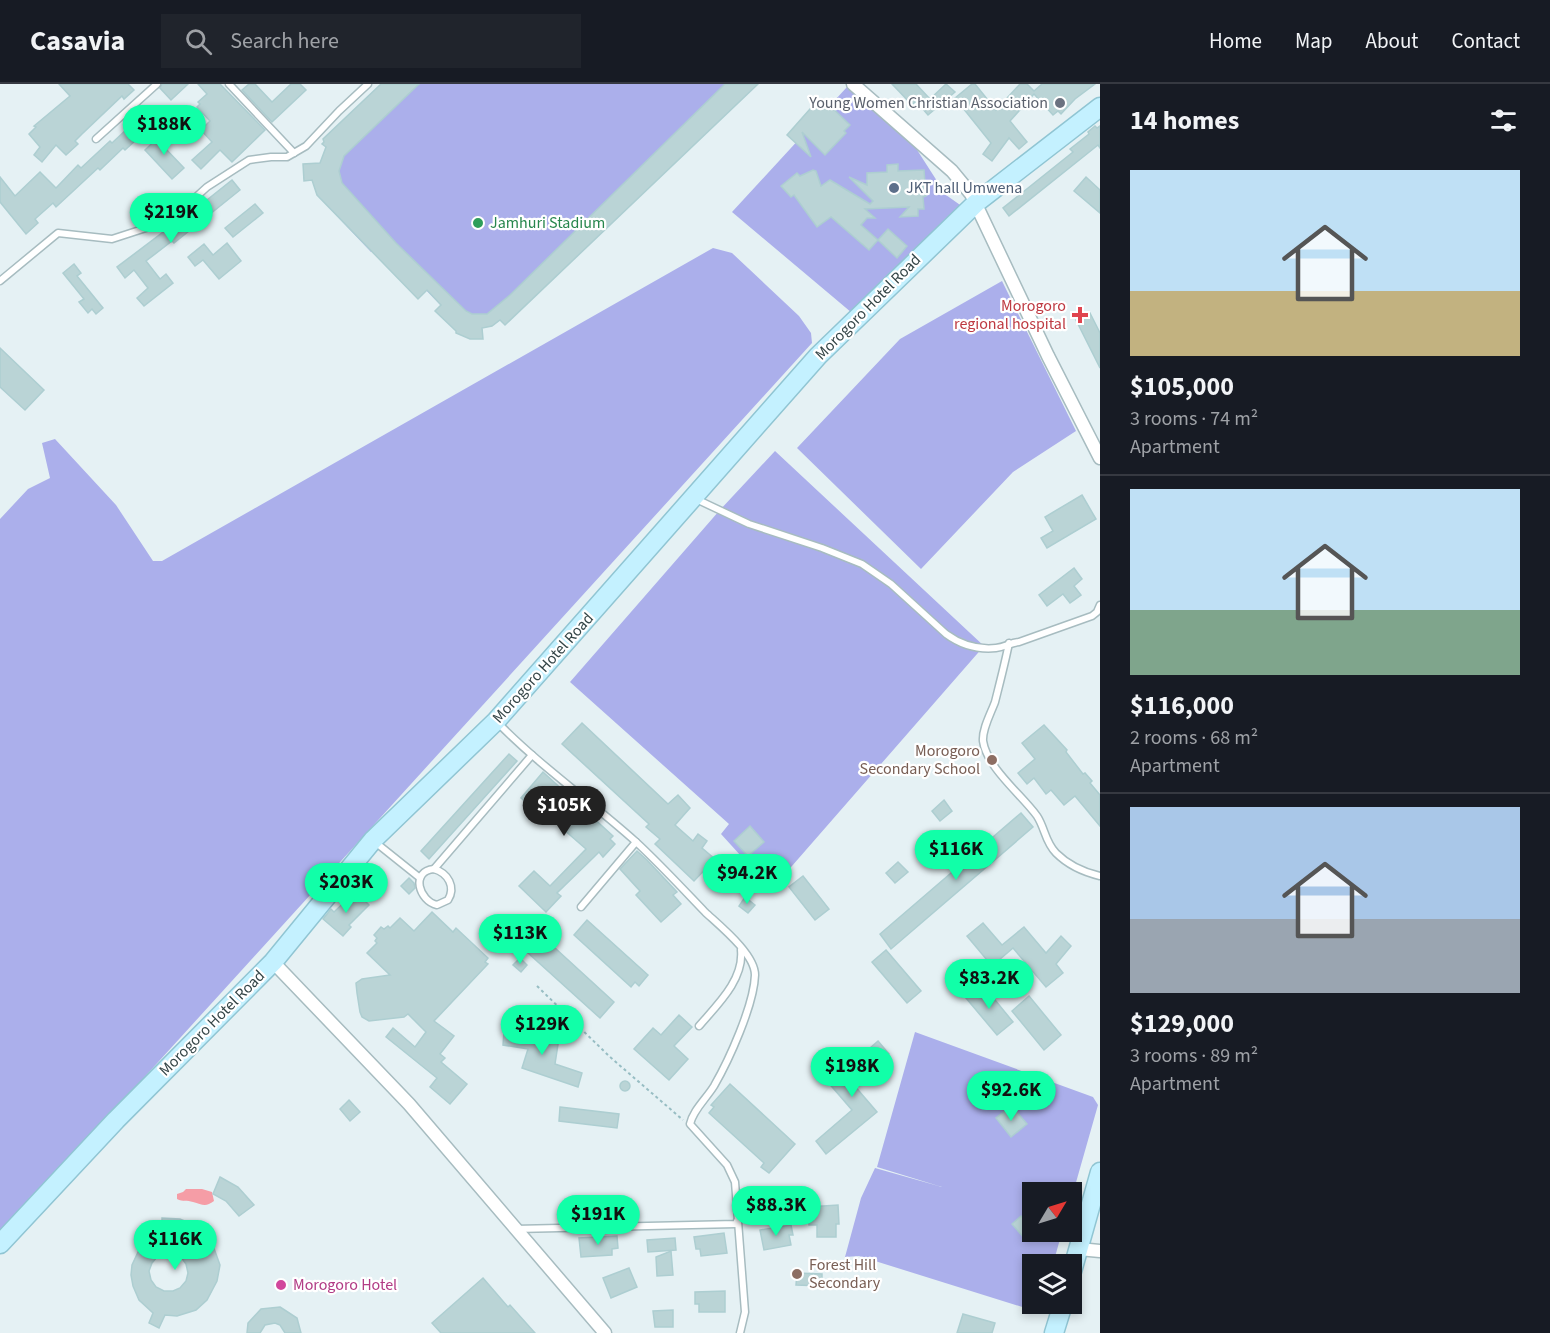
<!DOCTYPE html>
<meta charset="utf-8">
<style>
:root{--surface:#171b24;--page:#20242c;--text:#f1f3f6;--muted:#9ea1a6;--line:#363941;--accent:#11ffa8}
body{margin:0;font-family:"Source Sans 3",sans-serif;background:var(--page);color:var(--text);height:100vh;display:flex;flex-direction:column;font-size:22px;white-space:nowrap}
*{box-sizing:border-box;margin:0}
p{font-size:20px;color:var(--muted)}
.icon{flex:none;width:33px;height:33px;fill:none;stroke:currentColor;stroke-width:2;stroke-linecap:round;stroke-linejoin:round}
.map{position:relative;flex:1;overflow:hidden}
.drawer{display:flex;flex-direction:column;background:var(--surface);width:450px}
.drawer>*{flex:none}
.needle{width:39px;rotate:52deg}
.fabs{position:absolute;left:1022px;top:1098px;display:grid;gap:12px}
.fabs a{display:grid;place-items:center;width:60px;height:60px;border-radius:0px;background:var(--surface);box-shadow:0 3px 9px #0003;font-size:30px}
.price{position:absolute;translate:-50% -51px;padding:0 14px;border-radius:21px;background:var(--accent);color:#111;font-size:20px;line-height:39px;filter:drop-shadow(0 2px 3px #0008)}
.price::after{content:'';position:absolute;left:50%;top:36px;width:18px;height:14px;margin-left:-9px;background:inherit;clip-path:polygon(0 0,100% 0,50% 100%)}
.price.current{background:#222;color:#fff}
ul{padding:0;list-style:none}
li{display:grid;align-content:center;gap:12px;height:318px;padding:0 30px}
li+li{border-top:2px solid var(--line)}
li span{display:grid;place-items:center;height:186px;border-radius:0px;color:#555}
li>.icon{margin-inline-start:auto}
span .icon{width:108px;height:108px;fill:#fffc;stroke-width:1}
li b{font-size:26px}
h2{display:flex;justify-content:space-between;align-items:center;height:72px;padding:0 30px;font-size:26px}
header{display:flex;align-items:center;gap:36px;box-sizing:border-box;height:84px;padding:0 30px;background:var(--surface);border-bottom:2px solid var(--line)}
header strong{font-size:28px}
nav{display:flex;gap:33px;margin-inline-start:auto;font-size:21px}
.search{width:420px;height:54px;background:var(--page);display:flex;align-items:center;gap:15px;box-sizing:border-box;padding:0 21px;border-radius:0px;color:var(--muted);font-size:22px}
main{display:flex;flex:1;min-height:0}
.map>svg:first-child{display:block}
</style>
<header>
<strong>Casavia</strong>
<div class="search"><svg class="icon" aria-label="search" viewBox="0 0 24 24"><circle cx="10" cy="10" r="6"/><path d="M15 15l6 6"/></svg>Search here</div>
<nav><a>Home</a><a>Map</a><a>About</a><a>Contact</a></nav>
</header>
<main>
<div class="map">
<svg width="1100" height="1249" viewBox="0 0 1100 1249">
<rect width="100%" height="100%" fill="#e5f1f4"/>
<g fill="#abafeb">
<path d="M381,0h362l-108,117 -107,102 -5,-4 -2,9 -16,17 -5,-5 -8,6 -10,2 1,11h-13l-14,-6 3,-9 -78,-80 -10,8 -54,-57 -5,-15 -8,1 -1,-17 17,-1 6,-16 -4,-3 2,-2 -1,-3z"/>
<path d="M847,3l9,3 38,24 52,81 17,12 -105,111 -126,-106z"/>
<path d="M713,164l19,5 67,63 12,17 1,10 -812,893v-717l28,-30 22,-11 -8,-35 13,-4 61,66 37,56h9z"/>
<path d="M1002,197l74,150 -63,41 -92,97 -124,-121 103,-109z"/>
<path d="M775,367l209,195 -199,228 -44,-18 -20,-22 8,-10 -159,-142 149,-171z"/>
<path d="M915,948l178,65 5,8 -27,95v-8h-39v40h30l-9,32h-21v40h4l-4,6 -173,-54 -14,1 16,-59 14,-30 67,19 -65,-20z"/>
</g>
<path fill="#f59da6" d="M186,1105h16l10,3 2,9c-9,7 -12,3 -21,1 -6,-2 -10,0 -16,-3v-5l6,-2z"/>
<g fill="#bad4d6" stroke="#adced1" stroke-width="1.5" fill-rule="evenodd">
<path d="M59,0h69l6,6 -10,9 -2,-3 -40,38 -7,7 3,3 -12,11 -10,-10 -14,17 -8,-7 6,-8 -11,-13 7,-7 -2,-1 36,-30z"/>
<path d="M162,0h26l-17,16 -11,-12z"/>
<path d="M198,0h22l45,46 -33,32 -12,-12 -19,19 -9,-9 20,-18 -11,-12 9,-9 -13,-14 3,-3 -2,-2 9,-8z"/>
<path d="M249,0h6l17,18 19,-18h9l6,6 -34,32 -30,-32z"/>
<path d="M381,0h38l-75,72 -5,15 3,12 54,60 70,68 6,3h15l23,-19 215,-211h33l-253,241 -5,-5 -8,6 -10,2 1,11h-13l-14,-6v-2l-21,-20 6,-6 -14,-15 -9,9 -101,-104 -5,-15 -8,1 -1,-17 17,-1 6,-16 -4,-3 2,-2 -1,-3z"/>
<path d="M892,0h24l14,15 16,-15 9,8 -27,23 -12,-14 -4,4z"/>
<path d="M972,0h3l21,26 24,-26h7l7,7 8,-7h53l-20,15 -14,15 -3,-3 -5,4 -19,-21 -24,27 17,21 -8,7 -10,-11 -17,23 -9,-7 8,-11 -36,-45z"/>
<path d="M824,16l26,25 -6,6 2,2 -21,22 -23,-23 9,25 -24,-22 30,-34 3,3z"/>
<path d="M1095,42l2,2 3,-2v22l-2,-3 -89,71 -6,-8 70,-56 -3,-3 19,-15 -1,-2z"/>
<path d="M128,44l7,7 -2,2 3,3 -11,10 -2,-2 -23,22 -2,-2 -42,39 -3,-4 -18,16 3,4 -12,11 -26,-32v-25l15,19 25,-24 16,16 22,-23 3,3 29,-27 2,2z"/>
<path d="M165,47l8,8 -9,8 20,21 -12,11 -27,-29z"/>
<path d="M898,80v7l26,-1 2,26 -3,1 1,12h-6v7l-18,1 9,-10 -44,2 10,9h-8l-6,7 17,15 10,-11 19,17 -10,12 -19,-18 -9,10 -38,-33 -14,10 -23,-32 -3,2 -10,-11 16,-13 3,3 13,-6 3,1 5,15 9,-6 40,24 3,-3 -24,-24 18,8v-12l20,-1v-7z"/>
<path d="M1086,93l14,13v23l-26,-22z"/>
<path d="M232,96l8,10 -66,53 -2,-2 -26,20 14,18 6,-5 7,9 -29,23 -7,-8 11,-10 -14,-18 -9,8 -8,-11 70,-53 1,1z"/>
<path d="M255,120l8,9 -30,24 -8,-9z"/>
<path d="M227,159l14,18 -22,18 -16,-19 -8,6 -7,-9 16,-13 9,11z"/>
<path d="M74,180l7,9 -4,3 26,32 -7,6 -4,-5 -4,4 -9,-11 5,-3 -21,-26z"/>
<path d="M1090,229l10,20v35l-24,-48z"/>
<path d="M0,264l44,42 -19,20 -25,-23z"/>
<path d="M1082,411l14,24 -49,29 -6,-10 12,-7 -8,-14z"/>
<path d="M1074,484l8,11 -8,7 7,9 -11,8 -7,-9 -16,12 -8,-11z"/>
<path d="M582,639l86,81 10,-9 12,13 -15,17 18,16 5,-7 9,7 -5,7 13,11 -21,22 -39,-37 5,-5 -14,-12 3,-3 -87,-80z"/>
<path d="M1044,641l23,25 -1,2 17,22 2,-1 7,8 -2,2 10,12v31l-25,-30 -11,9 -13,-15 -5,4 -12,-16 -7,6 -9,-11 17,-14 -13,-16z"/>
<path d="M509,670l8,7 -88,98 -8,-8z"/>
<path d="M543,688l70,64 -3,3 5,5 -12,13 -4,-5 -5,5 -37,36 4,3 -15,16 -27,-26 15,-15 16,15 36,-37 -54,-47 -3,3 -8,-7z"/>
<path d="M944,716l8,11 -12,10 -8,-10z"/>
<path d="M1021,729l12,14 -142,122 -11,-15z"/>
<path d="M750,742l14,16 -16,14 -14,-15z"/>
<path d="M637,767l10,9 30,32 -4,3 8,9 -20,18 -25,-27 4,-4 -20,-22z"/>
<path d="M898,778l10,10 -13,11 -9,-10z"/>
<path d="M803,792l26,33 -14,11 -26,-33z"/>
<path d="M409,794l5,5 1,5 -6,6 -8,-8z"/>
<path d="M353,810l3,4 3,-3 10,10 -20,20 2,2 -8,9 -20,-17 8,-10 3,3z"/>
<path d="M745,813l10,8 -7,8 -9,-7z"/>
<path d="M432,828l21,20 3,-4 32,30 -3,4 3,2 -54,57 20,15 -14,18 5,4 -4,4 26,22 -17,20 -20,-17 7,-9 -51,-41 7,-9 22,19 11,-15 -18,-18 -4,3 -35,4 -7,-4 -2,-5 -3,-19 -1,-10 6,-4 28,-4 -23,-22 10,-10 -2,-2 2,-3 -3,-3 7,-8 3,2 4,-3 2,2 10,-10 14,13z"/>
<path d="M587,836l61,55 -9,11 -4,-4 -4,5 -57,-52z"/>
<path d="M983,839l19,22 22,-18 22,26 15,-17 10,10 -15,18 7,9 -17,14 -33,-39 -21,18 -25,-30z"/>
<path d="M543,853l71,65 -14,16 -72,-65z"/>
<path d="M886,866l35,41 -14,12 -35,-41z"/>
<path d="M520,874l7,7 -6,7 -8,-7z"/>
<path d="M982,900l31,38 -16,13 -31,-37z"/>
<path d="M1029,912l32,39 -17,15 -32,-39z"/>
<path d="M679,931l13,12 -18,19 14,13 -19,21 -35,-31 19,-21 8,7z"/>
<path d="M504,947l55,7 -4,26 27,9 -4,14 -56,-19 6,-19 -25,-4z"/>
<path d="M878,957l11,13 -36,30 24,28 -51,42 -10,-13 36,-31 -25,-29 10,-8 2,2z"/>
<circle cx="625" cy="1002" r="5"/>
<path d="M730,1000l65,60 -26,29 -8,-6 3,-4 -55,-50 5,-6 -3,-2z"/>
<path d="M349,1016l11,12 -10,9 -10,-12z"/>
<path d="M560,1023l59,7 -2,14 -58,-7z"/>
<path d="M1010,1023l5,5 1,-1 11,13 -16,13 -15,-19z"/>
<path d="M220,1093l18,10 16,18 -15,11 -13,-15 -13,-7z"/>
<path d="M838,1121l1,19h-3v13h-19v-12h-8l-1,-18z"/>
<path d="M1021,1132l11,13v3h2l-9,7 -13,-15z"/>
<path d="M162,1134l18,1 16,7 16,17 8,22 -3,16 -10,19 -11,10 -19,6 -12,-1 -6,13 -10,-5 4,-10 -14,-13 -6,-14 -2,-11 1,-10 7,-15 6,-5 17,-7zM165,1169h9l7,4 5,7 2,9 -2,8 -6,7 -7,3h-9l-8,-4 -5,-7 -2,-9 3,-8 5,-6z"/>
<path d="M791,1141l2,10h-4l2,10 -27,5 -4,-20z"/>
<path d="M724,1149l3,20 -26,3 -1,-7h-4l-2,-12z"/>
<path d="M617,1152l1,12 -6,1v6l-31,2 -2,-19z"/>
<path d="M675,1154l1,12 -28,2 -1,-12z"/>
<path d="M671,1167l2,24 -16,1 -1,-19z"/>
<path d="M629,1184l8,19 -26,11 -8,-20z"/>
<path d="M797,1189l25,1v12l-26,-1z"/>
<path d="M483,1194l25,29 2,-2 25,28h-94l-9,-10z"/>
<path d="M725,1207v21h-26v-8h-4v-12z"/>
<path d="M280,1223l17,11 4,15h-16l-5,-8 -5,-2 -10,2 -5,8h-13l1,-10 13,-14z"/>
<path d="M673,1226v17h-18l-2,-16z"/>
<path d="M963,1230l32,9 -3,10h-35z"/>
</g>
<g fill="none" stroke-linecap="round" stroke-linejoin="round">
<defs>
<g id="lane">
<path d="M229,0l65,69"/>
<path d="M96,55l61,-55"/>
<path d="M0,197l58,-48 54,6 37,-12 36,-20 22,-20 42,-27 22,-3h16l19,-11 33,-35 29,-27"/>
<path d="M696,415l53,25 73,24 40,16 29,20 55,50c15,11 30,16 50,14 9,-1 14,-5 23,-6l73,-26 5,-4 3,-7"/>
<path d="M1009,559c-4,20 -9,39 -14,59 -4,11 -13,27 -12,39 4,27 39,54 54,75 8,12 8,26 19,37 12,12 27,19 44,23"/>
<path d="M497,638c42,43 92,78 138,119 24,22 47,47 70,71 15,14 50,42 50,63 -1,30 -26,85 -41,111 -8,13 -21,24 -24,38l37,41 8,17 10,130 -5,21"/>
<path d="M375,758l45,36"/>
<path d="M434,785l98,-114"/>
<path d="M434,785c14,4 22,18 14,31l-11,5c-18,-4 -27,-34 -3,-36z"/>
<path d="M581,823l55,-65"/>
<path d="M699,942c18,-21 45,-46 42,-76"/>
<path d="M515,1145l221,-5 1,-3"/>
</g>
<g id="street">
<path d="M853,0l99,87 19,23 77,162 52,102"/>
<path d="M273,878l136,142 196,229"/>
<path d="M1079,1165l21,2"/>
</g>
<g id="secondary">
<path d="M0,1160l116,-124 157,-158 100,-122 123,-119 322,-365 158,-153 124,-96"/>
<path d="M1071,1191l29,-103"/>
<path d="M1054,1249l9,-29"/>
</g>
</defs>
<use href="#lane" stroke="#a7bcc0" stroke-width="9"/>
<use href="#street" stroke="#a7bcc0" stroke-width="15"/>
<use href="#secondary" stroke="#90c5d3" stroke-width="21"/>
<path stroke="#97bdc3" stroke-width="2" stroke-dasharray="3 3" stroke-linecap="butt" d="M537,902l73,71 73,63"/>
<use href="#lane" stroke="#fff" stroke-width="6"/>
<use href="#street" stroke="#fff" stroke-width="12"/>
<use href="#secondary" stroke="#c4f1ff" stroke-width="18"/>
</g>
<circle fill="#6b7280" stroke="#fff" stroke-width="2" cx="1060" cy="19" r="6"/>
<circle fill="#5c6f8a" stroke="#fff" stroke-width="2" cx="894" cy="104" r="6"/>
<circle fill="#2e9e5b" stroke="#fff" stroke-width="2" cx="478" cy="139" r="6"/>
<path fill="#e0444e" stroke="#fff" stroke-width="2" d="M1077 222h6v6h6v6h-6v6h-6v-6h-6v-6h6z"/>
<g fill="#8d6e63" stroke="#fff" stroke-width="2">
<circle cx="992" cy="676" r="6"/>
<circle cx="797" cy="1190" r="6"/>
</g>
<circle fill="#d1479c" stroke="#fff" stroke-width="2" cx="281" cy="1201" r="6"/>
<g text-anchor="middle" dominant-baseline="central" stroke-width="4.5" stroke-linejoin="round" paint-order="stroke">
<g font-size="16" fill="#5b616d" stroke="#fff" text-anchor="end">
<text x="1048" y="19">Young Women Christian Association</text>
</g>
<g font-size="16" fill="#4e5e75" stroke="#fff" text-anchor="start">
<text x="906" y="104">JKT hall Umwena</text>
</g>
<g font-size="16" fill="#27864d" stroke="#fff" text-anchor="start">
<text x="490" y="139">Jamhuri Stadium</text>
</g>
<g font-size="16" fill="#be3a42" stroke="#fff" text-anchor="end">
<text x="1066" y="222">Morogoro<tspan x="1066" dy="18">regional hospital</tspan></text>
</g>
<g font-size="16" fill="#344547" stroke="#fff">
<text transform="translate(868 223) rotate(-45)">Morogoro Hotel Road</text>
<text transform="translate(543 584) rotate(-48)">Morogoro Hotel Road</text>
<text transform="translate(212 939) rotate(-45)">Morogoro Hotel Road</text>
</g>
<g font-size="16" fill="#785e54" stroke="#fff" text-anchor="end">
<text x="980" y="667">Morogoro<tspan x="980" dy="18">Secondary School</tspan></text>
<text x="809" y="1181" text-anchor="start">Forest Hill<tspan x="809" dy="18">Secondary</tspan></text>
</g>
<g font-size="16" fill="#b23c85" stroke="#fff" text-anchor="start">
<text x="293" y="1201">Morogoro Hotel</text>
</g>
</g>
</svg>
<div class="fabs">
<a><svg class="needle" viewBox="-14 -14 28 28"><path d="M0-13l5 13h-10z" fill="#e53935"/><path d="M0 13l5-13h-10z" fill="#9ea1a6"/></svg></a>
<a><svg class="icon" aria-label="layers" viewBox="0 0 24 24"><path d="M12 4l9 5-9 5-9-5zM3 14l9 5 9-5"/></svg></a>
</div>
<b class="price" style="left:164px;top:72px">$188K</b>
<b class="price" style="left:171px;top:160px">$219K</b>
<b class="price current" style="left:564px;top:753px">$105K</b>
<b class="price" style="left:956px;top:797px">$116K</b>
<b class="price" style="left:747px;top:821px">$94.2K</b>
<b class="price" style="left:346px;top:830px">$203K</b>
<b class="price" style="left:520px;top:881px">$113K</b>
<b class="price" style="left:989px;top:926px">$83.2K</b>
<b class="price" style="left:542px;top:972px">$129K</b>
<b class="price" style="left:852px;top:1014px">$198K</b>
<b class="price" style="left:1011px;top:1038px">$92.6K</b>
<b class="price" style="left:776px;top:1153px">$88.3K</b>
<b class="price" style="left:598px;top:1162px">$191K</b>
<b class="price" style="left:175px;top:1187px">$116K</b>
</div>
<section class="drawer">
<h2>14 homes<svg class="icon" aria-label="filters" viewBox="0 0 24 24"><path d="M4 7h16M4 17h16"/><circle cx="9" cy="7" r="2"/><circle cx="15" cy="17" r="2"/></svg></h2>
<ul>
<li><span style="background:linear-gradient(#bfe0f5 65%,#c2b280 0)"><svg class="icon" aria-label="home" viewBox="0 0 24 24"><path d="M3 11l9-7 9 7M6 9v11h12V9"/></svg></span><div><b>$105,000</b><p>3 rooms · 74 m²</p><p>Apartment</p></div></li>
<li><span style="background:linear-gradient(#bfe0f5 65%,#7fa58c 0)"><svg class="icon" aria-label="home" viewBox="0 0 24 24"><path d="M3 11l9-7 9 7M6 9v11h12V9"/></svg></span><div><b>$116,000</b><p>2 rooms · 68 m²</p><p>Apartment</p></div></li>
<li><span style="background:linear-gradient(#a9c7e8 60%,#9aa5b1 0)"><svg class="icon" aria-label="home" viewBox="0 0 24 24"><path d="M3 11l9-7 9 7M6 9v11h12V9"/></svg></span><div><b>$129,000</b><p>3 rooms · 89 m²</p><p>Apartment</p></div></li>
</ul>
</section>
</main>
